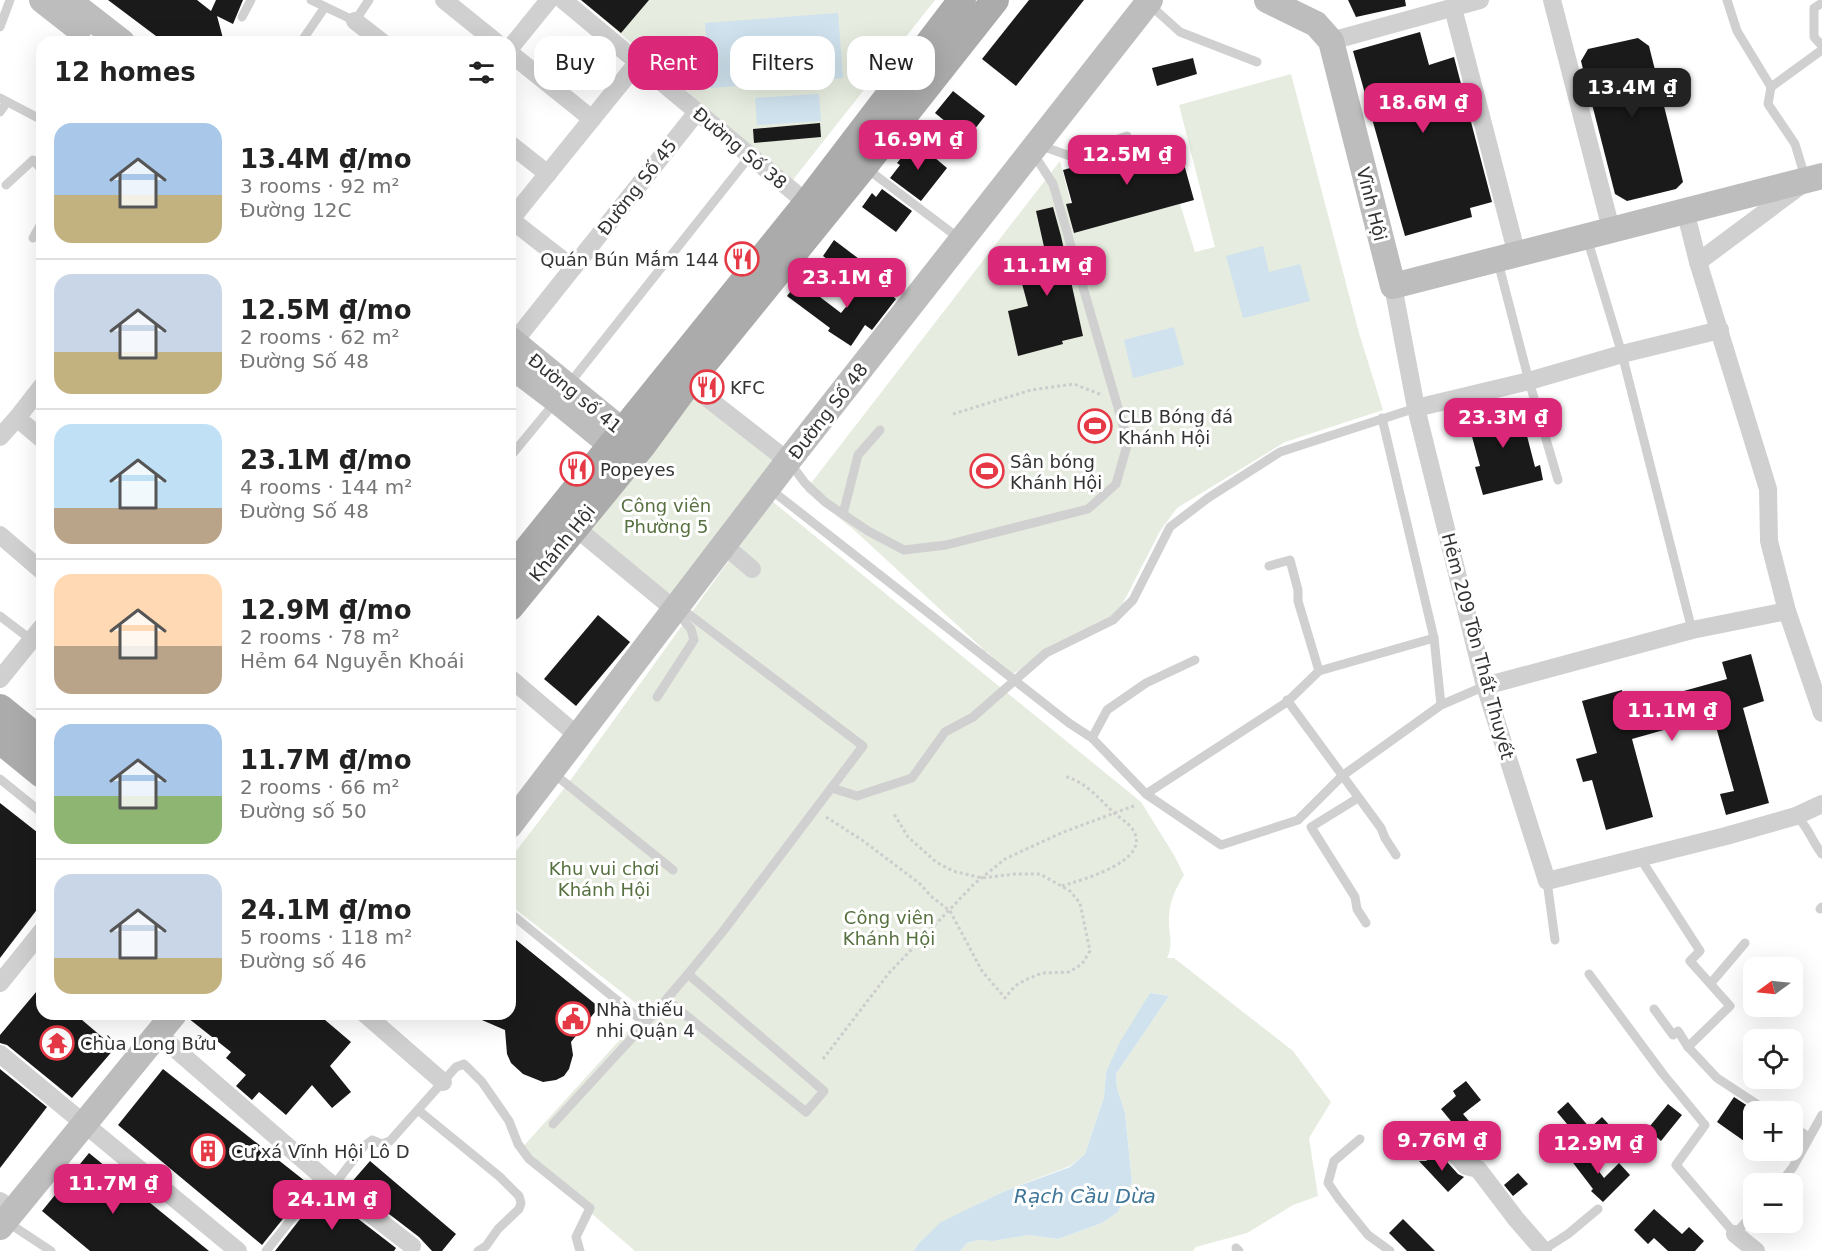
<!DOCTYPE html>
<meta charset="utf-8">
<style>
:root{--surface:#fff;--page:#f6f6f6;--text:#222;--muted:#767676;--line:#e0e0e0;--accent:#db2777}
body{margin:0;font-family:"DejaVu Sans",sans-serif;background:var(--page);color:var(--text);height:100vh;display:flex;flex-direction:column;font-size:22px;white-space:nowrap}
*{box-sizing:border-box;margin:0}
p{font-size:20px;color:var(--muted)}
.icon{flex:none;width:33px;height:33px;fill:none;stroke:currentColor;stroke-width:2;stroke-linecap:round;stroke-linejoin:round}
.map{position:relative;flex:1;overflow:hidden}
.details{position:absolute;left:36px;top:36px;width:480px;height:984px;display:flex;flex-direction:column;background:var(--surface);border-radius:18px;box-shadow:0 6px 24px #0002}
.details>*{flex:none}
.guide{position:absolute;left:534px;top:36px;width:570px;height:54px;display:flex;gap:12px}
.needle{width:39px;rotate:255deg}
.tools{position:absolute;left:1743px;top:957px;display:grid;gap:12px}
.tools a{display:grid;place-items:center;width:60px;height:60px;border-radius:12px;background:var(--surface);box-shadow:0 6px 24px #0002;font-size:30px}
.price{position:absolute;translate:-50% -51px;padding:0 14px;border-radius:12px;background:var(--accent);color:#fff;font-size:20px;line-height:39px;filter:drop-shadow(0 2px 3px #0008)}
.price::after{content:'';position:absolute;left:50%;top:36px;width:18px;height:14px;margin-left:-9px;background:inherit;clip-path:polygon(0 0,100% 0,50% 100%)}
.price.active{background:#222;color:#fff}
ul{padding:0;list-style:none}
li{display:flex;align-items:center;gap:18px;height:150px;padding:0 18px}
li+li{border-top:2px solid var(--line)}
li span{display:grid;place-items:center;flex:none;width:168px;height:120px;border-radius:18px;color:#555}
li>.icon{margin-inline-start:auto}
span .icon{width:72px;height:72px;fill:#fffc;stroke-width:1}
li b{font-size:26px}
h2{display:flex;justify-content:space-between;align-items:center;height:72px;padding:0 18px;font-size:26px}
.tag{padding:0 21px;border-radius:18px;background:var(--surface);box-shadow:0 6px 24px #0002;font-size:21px;line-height:54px}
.tag.active{background:var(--accent);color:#fff}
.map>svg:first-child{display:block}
</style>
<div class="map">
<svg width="1822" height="1251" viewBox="0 0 1822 1251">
<rect width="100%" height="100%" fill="#fff"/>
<g fill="#e6ecdf">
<path d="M581,0h354l-143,181z"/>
<path d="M1291,74l68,259 24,77 -98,32 -108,66 -17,23 -38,74 -20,20 -45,22 -46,28 -24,-23 -4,1 -1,-5 -129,-119 -48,-38 255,-330 18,70 102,-27 15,48 20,-5 -36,-142z"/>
<path d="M686,391l94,72 -104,138 -93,-76z"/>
<path d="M772,501l369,301 33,53 10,20c-8,13 -14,25 -15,41 -1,16 5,28 -2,42h7l119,93 38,51 -22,36 9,58 -25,9 -46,28 -51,14 -3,4h-233l7,-8 11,-3 15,1 36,-6 29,4 44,-16 16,-11 14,-30 -7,-69 -8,-25 -1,-14 53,-78 -19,-3 -44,79 -2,25 -19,57 -15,12 -65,25 -63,31 -24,22 -4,7h-279l-116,-100 127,-140 -136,-106v-46l62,-81z"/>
</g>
<g fill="#cfe2ee">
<path d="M838,13l5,65 -133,10 -5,-65z"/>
<path d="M819,94l2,27 -64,4 -2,-27z"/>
<path d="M1263,246l6,26 31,-8 10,37 -67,17 -17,-62z"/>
<path d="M1174,327l10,38 -51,13 -9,-38z"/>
<path d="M1150,993l19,3 -53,78 1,14 8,25 7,69 -14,30 -16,11 -44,16 -29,-4 -36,6 -15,-1 -11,3 -7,8h-46l4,-7 23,-22 64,-31 65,-24 15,-13 19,-57 2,-25 14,-30z"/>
</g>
<g fill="#1a1a1a">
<path d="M108,0h89l14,11 5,-11h27l-10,24 -16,-8 7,26h-60z"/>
<path d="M581,0h68l-28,33z"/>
<path d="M1029,0h55l-68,86 -34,-27z"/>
<path d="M1348,0h57l1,6 -50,11z"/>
<path d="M1420,32l9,33 25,-8 38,145 -22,6 2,9 -67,19 -52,-185z"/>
<path d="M1638,38l11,8 34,136 -7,7 -49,12 -12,-7 -34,-133 7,-12z"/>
<path d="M1193,58l4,16 -40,12 -5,-18z"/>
<path d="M953,91l32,25 -18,23 -32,-26z"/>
<path d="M820,123l1,14 -67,6 -1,-14z"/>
<path d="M1177,139l17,61 -120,33 -8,-29 6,-1 -9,-33z"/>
<path d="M915,141l32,27 -26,33 -31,-23 10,-13 -3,-2z"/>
<path d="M882,189l30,22 -16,21 -34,-25 10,-14 4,4z"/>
<path d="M1053,207l8,29 22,100 -21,5 1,3 -45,12 -10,-45 20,-5 -7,-26 10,-3 -2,-12 18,-5 -11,-49z"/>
<path d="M834,240l33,25 -11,16 -33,-25z"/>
<path d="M870,277l26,22 -24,31 -7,-5 -14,21 -23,-15 2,-3 -43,-32 12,-15 42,32z"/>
<path d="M1524,404l7,27 -5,1 9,35 5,-2 3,15 -60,15 -8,-28 5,-1 -9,-33 -4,1 -5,-17 31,-8 1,3z"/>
<path d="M598,615l32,27 -54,64 -32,-27z"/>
<path d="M1751,654l13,47 -21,7 26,95 -43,12 -6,-21 14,-3 -21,-75 -81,23 21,78 -47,13 -14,-50 -9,2 -7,-23 21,-6 -15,-52 40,-11 4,17 101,-28 -5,-17z"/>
<path d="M0,803l42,33v67l-42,55z"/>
<path d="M510,935l89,72 -28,35 2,13 -4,14 -5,7 -8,4 -13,2 -20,-8 -12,-11 -4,-9 -2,-24 -37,-16h42z"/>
<path d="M42,985v29h33l40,34 -43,50 -65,-53 -7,-2v-8z"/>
<path d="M189,1014h129l33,28 -21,24 21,26 -19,16 -20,-23 -26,30 -27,-23 -7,8 -16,-14 10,-11 -20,-17 5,-6 -43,-34z"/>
<path d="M0,1069l47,38 -47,61z"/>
<path d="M163,1069l147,116 -48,60 -144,-120z"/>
<path d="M1466,1081l15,19 -18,14 27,32 -15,11 -3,-1 -22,-25 5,-5 -14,-17 15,-13 -3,-5z"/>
<path d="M1734,1097l20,13v38l-37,-26z"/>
<path d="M1568,1102l22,26 12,-11 10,11 -24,21 -31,-37z"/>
<path d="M1668,1104l14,11 -21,26 -11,-10v-5z"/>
<path d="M1579,1145l25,33 15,-15 11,12 -27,27 -12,-11 2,-2 -26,-34z"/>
<path d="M1438,1152l20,22 6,3 -16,15 -29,-31h7z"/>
<path d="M89,1153l120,98h-119l-48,-40z"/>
<path d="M370,1161l86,73 -14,17h-10l-13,-14 -69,-53z"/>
<path d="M1518,1173l10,11 -15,12 -9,-11z"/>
<path d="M322,1191l74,57 -2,3h-119z"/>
<path d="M1654,1209l28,25 7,-7 15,14 -9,10h-27l-14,-13 -6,6 -14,-14z"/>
<path d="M1403,1219l32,32h-28l-18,-18z"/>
</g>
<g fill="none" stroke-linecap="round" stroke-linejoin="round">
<g stroke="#cdcdcd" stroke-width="3" stroke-dasharray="3 3" stroke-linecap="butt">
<path d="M953,414l78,-24 43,-6 28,11"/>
<path d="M826,817l36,23 57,43 13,14 18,14 32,60 23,27 10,-12 10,-6 17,-7 27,-1 13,-8 8,-13 -10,-48 -10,-12 -30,-17h-25l-33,4 -29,-7 -17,-9 -28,-25 -14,-23"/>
<path d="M1062,886c19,-6 91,-25 71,-56 -4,-7 -15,-13 -21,-19 -14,-14 -28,-30 -48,-35"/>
<path d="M823,1059l66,-86 85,-89 31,-25 56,-26 75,-28"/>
</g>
<g stroke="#d0d0d0" stroke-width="9">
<path d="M311,0l44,21 14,-21"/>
<path d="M1727,0l10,31 34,56"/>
<path d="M1822,3l-8,5v29l8,9"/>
<path d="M1150,5l30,27 77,30"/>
<path d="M242,17l9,-17"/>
<path d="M0,27l10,-27"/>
<path d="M301,42l24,-35"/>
<path d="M1771,87l-3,17 27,40 10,33"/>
<path d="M1771,87l51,-37"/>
<path d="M0,98l42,22"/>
<path d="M0,112l7,-10"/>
<path d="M1039,145l31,11 57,-20"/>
<path d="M866,168l94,71"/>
<path d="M6,185l27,-25 9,10"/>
<path d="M33,238l9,-16"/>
<path d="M1587,238l35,116 70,276"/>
<path d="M1498,262l31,119 29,99"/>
<path d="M569,384l181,-228"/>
<path d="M1382,418l52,220 7,67"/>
<path d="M510,457l46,-56"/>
<path d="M790,463l15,20 20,19 43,29 36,19 42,-5 142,-36 28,-25 12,-42 -75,-258 -20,-31"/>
<path d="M770,489l299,234 23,15 54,56 75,51 77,-25 44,-44 99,-71 44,-19"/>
<path d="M843,514l15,-59 22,-25"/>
<path d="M1269,566l21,-6 8,30v11l21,70"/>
<path d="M0,616l42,32"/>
<path d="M657,697l37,-57 -3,-11 -15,-18"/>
<path d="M1287,700l94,128 4,10 11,17"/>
<path d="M1092,738l15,-28 39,-27 49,-23"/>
<path d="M553,773l120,97"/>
<path d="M0,779l42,34"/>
<path d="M832,788l25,8 55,-18 33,-46 28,-15 73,-64 67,-33 20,-20 37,-73 38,-29 72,-46 136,-44"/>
<path d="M1146,794l141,-92 32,-31 115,-33"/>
<path d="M1358,798l-47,29 44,70 2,12 9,14"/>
<path d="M1796,816c11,8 16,26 26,38"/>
<path d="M1640,858l60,93 -10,10 40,45 -42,41 29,31 52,34"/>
<path d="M1547,881l8,59"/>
<path d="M1820,909l2,-2"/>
<path d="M510,913l130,106 13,-4"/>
<path d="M1589,974l74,100 42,51 -29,40 59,69 19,-21"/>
<path d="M1711,983l34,-40"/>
<path d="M667,1000l139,112 18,-21 -136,-117"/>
<path d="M1654,1009l19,26 5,-4 10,16"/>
<path d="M418,1110l82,67 19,19 2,7 -2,6 -21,20 -12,17 -8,5"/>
<path d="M553,1124l100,-109 35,-41 36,-44 139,-184 -185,-140"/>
<path d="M1792,1126l17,11"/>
<path d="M1360,1139l-26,22 -6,22 11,16 29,36 22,16"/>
<path d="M1780,1184l13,-17 29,-52"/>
<path d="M334,1185l30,-39 8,-6 10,4 8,-3 66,-74 8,-3 18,18 27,39 9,23 11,15 61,49 -14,29 4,14"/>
<path d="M7,1222l44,29"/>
<path d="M1236,1248l3,3"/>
<path d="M1543,1250l25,-16 30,-25"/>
<path d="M266,1251l58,-73"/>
</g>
<g stroke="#d0d0d0" stroke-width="18">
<path d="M444,0l52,42"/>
<path d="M563,0l244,203"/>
<path d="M1552,0l59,229"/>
<path d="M1453,8l64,247"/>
<path d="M355,21l27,21"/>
<path d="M1331,41l149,-41"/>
<path d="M510,48l39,-48"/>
<path d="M510,53l82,66"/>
<path d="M510,144l38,30"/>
<path d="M1685,210l13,52 70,227 1,52 18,70 35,102"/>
<path d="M510,219l63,49"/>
<path d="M511,219l127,-157"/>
<path d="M1698,262l102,-76"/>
<path d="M1393,286l23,122 69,278 62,195 179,-45 70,-20 26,-12"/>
<path d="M510,347l187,-235"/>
<path d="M688,383l100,78"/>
<path d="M42,386l-25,32 25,21"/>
<path d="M1416,408l113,-27 93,-27 98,-24"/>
<path d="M0,437l17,-19"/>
<path d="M576,528l99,82"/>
<path d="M0,535l42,36"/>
<path d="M724,545l28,24"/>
<path d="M510,678l68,58"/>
<path d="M0,679l42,-52"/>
<path d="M1485,686l207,-56 95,-19"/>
<path d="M0,983l42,-52"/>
<path d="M365,1014l78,68"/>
<path d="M158,1034l166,144 88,68"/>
<path d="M0,1054l238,197"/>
<path d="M1423,1150l16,-14 27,30 12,3 38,50 27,31 -1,1"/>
<path d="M0,1201l12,9"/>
<path d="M1735,1234l21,17"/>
</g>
<g stroke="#bdbdbd" stroke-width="26">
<path d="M42,0l37,29"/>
<path d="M68,0l54,42"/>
<path d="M1267,0l49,24 15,17 62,245 429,-110"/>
<path d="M510,339l127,104"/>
<path d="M510,365l46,35 55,45"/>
<path d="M510,825l278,-364 362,-461"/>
<path d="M0,1227l174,-213"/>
</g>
<g stroke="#ababab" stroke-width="28">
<path d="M510,571l297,-368 155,-203"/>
<path d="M510,607l131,-160 47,-64 176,-217 131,-166"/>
<path d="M0,708l42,34"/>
<path d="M0,740l42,34"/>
</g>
</g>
<defs>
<symbol id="restaurant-ring" viewBox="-11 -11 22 22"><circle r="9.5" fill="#fff" stroke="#e63946" stroke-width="1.5"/><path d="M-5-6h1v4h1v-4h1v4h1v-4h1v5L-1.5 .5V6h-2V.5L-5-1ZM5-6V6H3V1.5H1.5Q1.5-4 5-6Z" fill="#e63946"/></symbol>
<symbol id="stadium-ring" viewBox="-11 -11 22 22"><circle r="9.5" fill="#fff" stroke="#e63946" stroke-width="1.5"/><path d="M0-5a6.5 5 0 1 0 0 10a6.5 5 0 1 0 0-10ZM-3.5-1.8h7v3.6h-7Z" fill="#e63946"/></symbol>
<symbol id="civic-ring" viewBox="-11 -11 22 22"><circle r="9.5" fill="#fff" stroke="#e63946" stroke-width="1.5"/><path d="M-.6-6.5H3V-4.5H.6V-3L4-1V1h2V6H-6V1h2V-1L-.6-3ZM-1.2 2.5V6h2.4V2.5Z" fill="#e63946"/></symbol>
<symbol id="temple-ring" viewBox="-11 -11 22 22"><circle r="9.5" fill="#fff" stroke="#e63946" stroke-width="1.5"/><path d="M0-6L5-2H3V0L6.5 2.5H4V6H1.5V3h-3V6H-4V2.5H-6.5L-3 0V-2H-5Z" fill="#e63946"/></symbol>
<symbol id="building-ring" viewBox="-11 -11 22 22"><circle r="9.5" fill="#fff" stroke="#e63946" stroke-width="1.5"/><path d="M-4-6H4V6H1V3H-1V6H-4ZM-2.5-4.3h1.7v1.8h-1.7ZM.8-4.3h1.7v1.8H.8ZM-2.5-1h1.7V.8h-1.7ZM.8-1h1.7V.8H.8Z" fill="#e63946"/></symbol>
</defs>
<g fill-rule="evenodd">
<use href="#restaurant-ring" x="723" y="240" width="38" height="38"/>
<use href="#restaurant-ring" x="688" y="368" width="38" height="38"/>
<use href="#stadium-ring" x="1076" y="407" width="38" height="38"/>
<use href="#restaurant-ring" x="558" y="450" width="38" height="38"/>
<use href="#stadium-ring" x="968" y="452" width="38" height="38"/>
<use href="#civic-ring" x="554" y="1000" width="38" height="38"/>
<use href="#temple-ring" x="38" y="1024" width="38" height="38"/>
<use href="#building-ring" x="189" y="1132" width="38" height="38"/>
</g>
<g text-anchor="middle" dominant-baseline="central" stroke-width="6" stroke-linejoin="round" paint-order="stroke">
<g font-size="18" fill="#333" stroke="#fff">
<text transform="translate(740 148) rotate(40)">Đường Số 38</text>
<text transform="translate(637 187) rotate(-52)">Đường Số 45</text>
<text transform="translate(1372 204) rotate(76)">Vĩnh Hội</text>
<text transform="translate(575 393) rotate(39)">Đường số 41</text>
<text transform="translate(828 411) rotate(-52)">Đường Số 48</text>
<text transform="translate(562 543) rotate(-51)">Khánh Hội</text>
<text transform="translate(1478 646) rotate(75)">Hẻm 209 Tôn Thất Thuyết</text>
</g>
<g font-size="18" fill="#333" stroke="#fff" text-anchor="start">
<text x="719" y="259" text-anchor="end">Quán Bún Mắm 144</text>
<text x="730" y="387">KFC</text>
<text x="1118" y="416">CLB Bóng đá<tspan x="1118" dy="21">Khánh Hội</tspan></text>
<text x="1010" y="461">Sân bóng<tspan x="1010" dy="21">Khánh Hội</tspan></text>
<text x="600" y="469">Popeyes</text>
<text x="596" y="1009">Nhà thiếu<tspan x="596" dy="21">nhi Quận 4</tspan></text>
<text x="80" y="1043">Chùa Long Bửu</text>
<text x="231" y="1151">Cư xá Vĩnh Hội Lô D</text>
</g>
<g font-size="18" fill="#56703f" stroke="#fff">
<text x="666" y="505">Công viên<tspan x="666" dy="21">Phường 5</tspan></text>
<text x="604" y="868">Khu vui chơi<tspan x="604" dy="21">Khánh Hội</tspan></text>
<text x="889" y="917">Công viên<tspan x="889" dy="21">Khánh Hội</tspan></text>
</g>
<g font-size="20" font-style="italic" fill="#3f7597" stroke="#fff">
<text x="1085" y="1196">Rạch Cầu Dừa</text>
</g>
</g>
</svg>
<div class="tools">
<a><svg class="needle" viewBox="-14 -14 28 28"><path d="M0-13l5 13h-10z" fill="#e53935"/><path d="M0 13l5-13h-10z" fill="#767676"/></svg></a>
<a><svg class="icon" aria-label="locate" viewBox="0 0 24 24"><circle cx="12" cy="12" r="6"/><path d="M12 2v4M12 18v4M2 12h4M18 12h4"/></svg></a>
<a>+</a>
<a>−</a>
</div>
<b class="price active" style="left:1632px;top:119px">13.4M ₫</b>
<b class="price" style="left:1423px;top:134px">18.6M ₫</b>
<b class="price" style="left:918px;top:171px">16.9M ₫</b>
<b class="price" style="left:1127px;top:186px">12.5M ₫</b>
<b class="price" style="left:1047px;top:297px">11.1M ₫</b>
<b class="price" style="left:847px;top:309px">23.1M ₫</b>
<b class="price" style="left:1503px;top:449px">23.3M ₫</b>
<b class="price" style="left:1672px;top:742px">11.1M ₫</b>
<b class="price" style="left:1442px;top:1172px">9.76M ₫</b>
<b class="price" style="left:1598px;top:1175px">12.9M ₫</b>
<b class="price" style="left:113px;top:1215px">11.7M ₫</b>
<b class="price" style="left:332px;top:1231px">24.1M ₫</b>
<div class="guide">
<a class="tag">Buy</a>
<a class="tag active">Rent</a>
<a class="tag">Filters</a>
<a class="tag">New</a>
</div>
<section class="details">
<h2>12 homes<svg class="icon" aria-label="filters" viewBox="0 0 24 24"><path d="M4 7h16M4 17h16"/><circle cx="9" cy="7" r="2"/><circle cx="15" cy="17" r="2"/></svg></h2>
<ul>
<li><span style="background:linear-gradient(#a9c7e8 60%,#c2b280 0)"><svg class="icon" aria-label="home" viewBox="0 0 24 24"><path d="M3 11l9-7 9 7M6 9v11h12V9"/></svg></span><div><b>13.4M ₫/mo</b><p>3 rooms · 92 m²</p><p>Đường 12C</p></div></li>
<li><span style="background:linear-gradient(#c9d6e8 65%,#c2b280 0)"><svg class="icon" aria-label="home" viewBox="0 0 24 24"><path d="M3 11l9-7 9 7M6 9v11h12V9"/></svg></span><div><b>12.5M ₫/mo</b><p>2 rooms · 62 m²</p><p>Đường Số 48</p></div></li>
<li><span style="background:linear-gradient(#bfe0f5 70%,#b9a48a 0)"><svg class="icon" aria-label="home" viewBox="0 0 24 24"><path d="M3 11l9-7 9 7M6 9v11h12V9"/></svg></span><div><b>23.1M ₫/mo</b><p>4 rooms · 144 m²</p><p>Đường Số 48</p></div></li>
<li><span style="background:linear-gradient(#ffd9b3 60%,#b9a48a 0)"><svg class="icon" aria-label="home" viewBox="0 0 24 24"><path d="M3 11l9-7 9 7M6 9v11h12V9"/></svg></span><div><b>12.9M ₫/mo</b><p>2 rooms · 78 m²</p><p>Hẻm 64 Nguyễn Khoái</p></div></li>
<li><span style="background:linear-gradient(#a9c7e8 60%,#8fb573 0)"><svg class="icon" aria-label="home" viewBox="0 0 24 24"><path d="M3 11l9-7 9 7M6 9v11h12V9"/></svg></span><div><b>11.7M ₫/mo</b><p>2 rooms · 66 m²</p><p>Đường số 50</p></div></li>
<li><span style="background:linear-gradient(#c9d6e8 70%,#c2b280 0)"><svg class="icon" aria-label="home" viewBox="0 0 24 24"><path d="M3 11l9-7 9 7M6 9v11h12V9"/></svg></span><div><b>24.1M ₫/mo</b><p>5 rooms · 118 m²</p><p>Đường số 46</p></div></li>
</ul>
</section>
</div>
